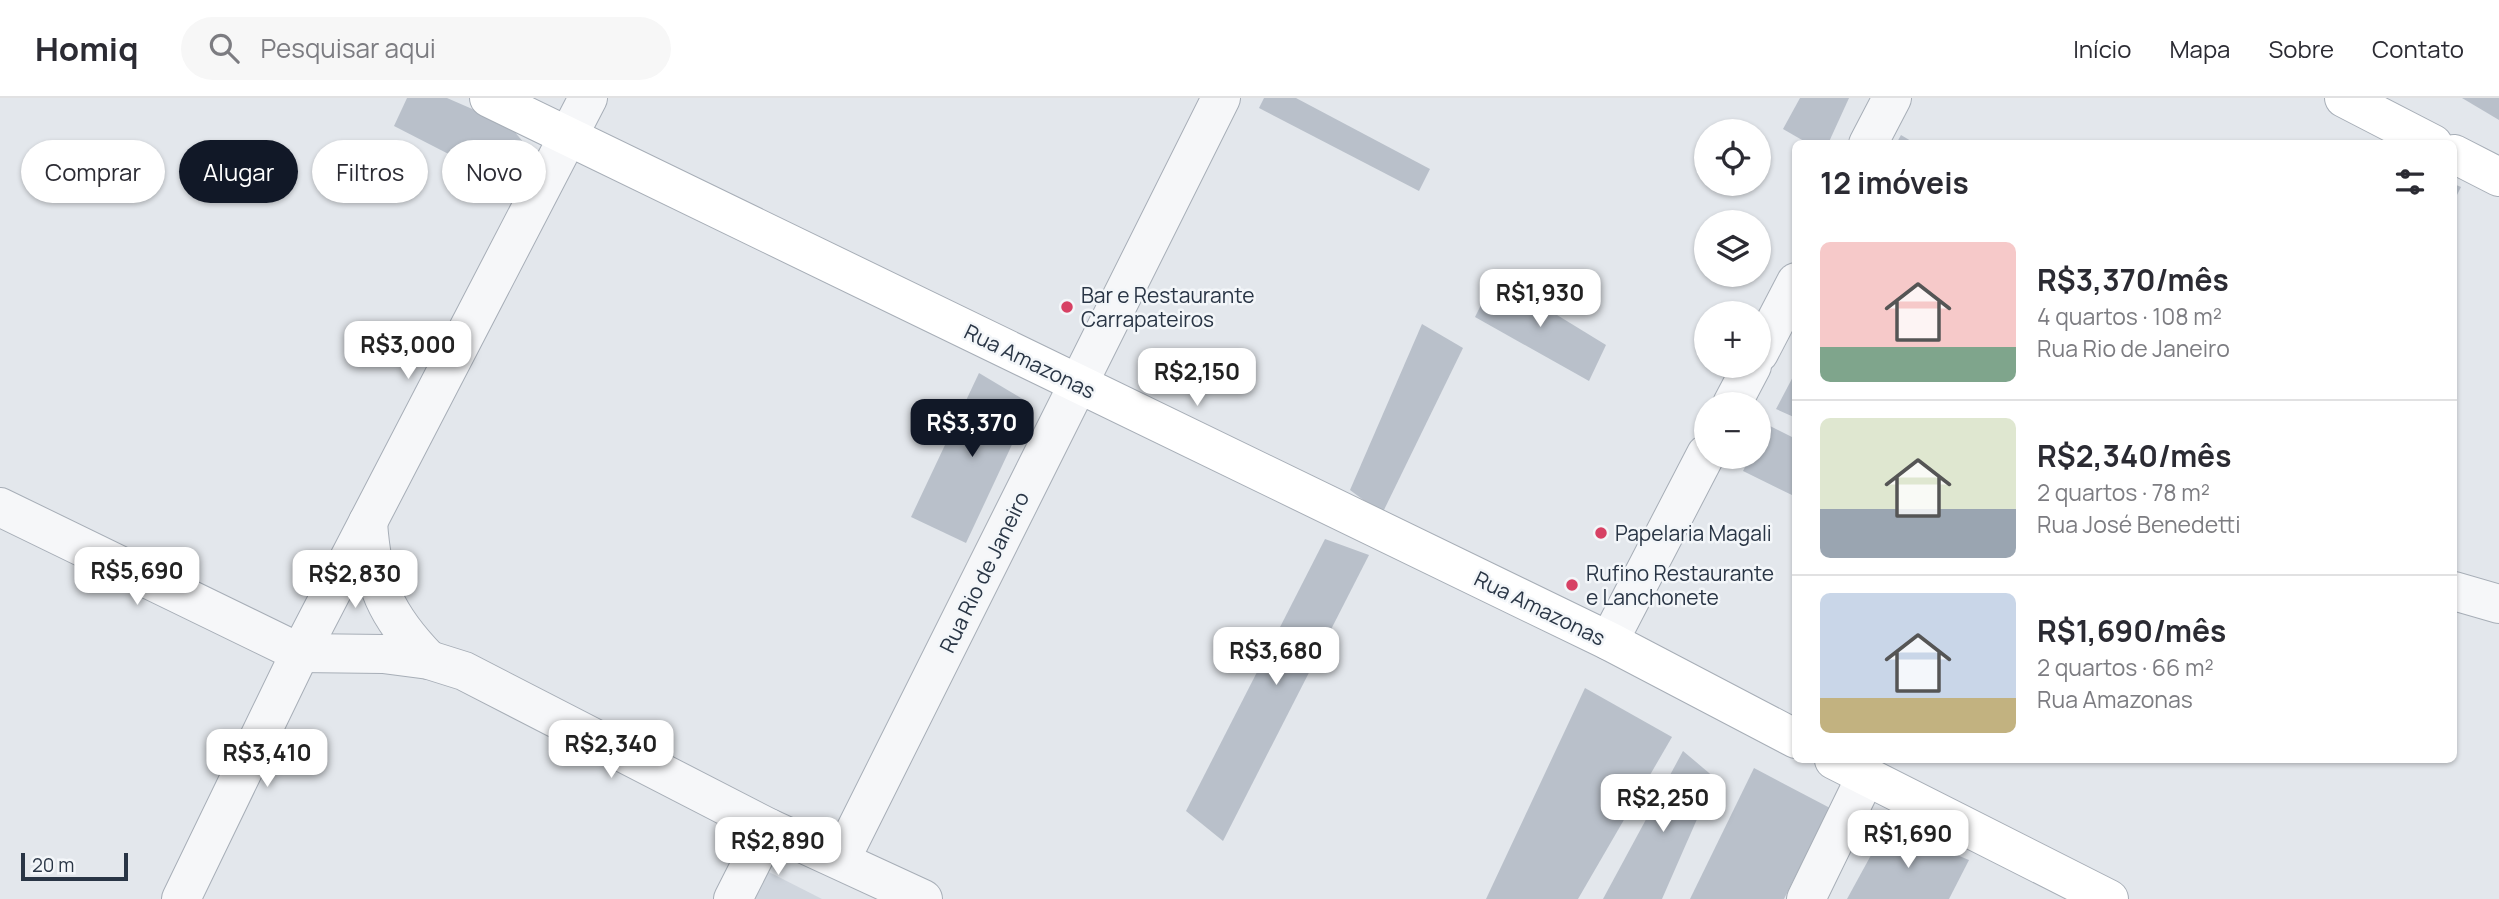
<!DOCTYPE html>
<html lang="pt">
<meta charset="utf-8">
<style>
:root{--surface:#fff;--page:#f7f7f7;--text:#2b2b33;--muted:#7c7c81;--line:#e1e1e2;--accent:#111827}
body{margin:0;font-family:Manrope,sans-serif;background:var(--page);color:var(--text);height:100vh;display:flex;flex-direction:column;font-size:26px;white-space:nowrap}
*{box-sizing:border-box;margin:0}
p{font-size:23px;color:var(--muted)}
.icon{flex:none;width:38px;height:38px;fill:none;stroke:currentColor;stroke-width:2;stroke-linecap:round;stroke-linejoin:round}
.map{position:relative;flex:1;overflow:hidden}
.side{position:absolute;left:1792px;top:42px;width:665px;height:623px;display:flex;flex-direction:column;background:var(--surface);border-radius:10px;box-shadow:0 2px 5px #0004}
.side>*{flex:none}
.hud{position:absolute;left:21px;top:42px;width:665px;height:63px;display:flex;gap:14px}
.controls{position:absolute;left:1694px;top:21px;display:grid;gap:14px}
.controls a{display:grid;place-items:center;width:77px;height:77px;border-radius:50%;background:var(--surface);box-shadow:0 2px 5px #0004;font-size:35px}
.scale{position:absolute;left:21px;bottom:18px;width:107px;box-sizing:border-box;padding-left:7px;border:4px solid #293545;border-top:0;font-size:19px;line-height:24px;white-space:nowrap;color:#293545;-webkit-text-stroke:5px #f3f6f9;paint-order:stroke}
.price{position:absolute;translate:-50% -60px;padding:0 16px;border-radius:14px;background:#fff;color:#222;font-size:23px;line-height:46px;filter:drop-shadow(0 2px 4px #0008)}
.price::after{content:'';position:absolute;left:50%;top:42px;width:21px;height:16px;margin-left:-10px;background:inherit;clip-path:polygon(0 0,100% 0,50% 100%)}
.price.current{background:var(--accent);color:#fff}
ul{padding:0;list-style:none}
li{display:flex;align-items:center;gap:21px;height:175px;padding:0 28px}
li+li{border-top:2px solid var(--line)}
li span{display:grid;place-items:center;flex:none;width:196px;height:140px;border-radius:10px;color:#555}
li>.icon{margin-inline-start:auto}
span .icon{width:84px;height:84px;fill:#fffc;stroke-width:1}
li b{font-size:30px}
h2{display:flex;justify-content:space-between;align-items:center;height:84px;padding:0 28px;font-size:30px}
.chip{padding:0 24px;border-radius:32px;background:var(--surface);box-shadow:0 2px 5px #0004;font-size:24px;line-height:63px}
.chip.current{background:var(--accent);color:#fff}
header{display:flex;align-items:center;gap:42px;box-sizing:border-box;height:98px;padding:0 35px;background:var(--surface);border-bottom:2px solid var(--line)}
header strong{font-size:33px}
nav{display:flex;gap:38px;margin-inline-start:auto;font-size:24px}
.search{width:490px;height:63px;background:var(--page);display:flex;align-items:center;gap:18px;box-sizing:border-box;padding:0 24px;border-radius:38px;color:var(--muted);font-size:26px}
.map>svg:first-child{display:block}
</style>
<header>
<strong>Homiq</strong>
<div class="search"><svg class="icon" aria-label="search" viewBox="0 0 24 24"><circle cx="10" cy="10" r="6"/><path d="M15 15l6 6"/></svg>Pesquisar aqui</div>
<nav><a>Início</a><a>Mapa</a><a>Sobre</a><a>Contato</a></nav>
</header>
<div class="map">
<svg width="2499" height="801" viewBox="0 0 2499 801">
<rect width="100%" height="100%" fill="#e3e7ec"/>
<path fill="#d0d6de" d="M763,771l59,30h-74z"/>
<g fill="#b9c0ca">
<path d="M407,0h40l62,27 20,24 -20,36 -115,-59z"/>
<path d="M1264,0h32l134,71 -11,22 -160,-83z"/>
<path d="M1800,0h49l-21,46h-19l-26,-15z"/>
<path d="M2462,0h37v22z"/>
<path d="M1901,37l15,9h-20z"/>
<path d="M2454,86l7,3 -7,14z"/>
<path d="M1495,179l111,68 -17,36 -114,-64z"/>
<path d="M1422,226l41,24 -81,166 -32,-24z"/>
<path d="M1796,273v47l-20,-9z"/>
<path d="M979,275l52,31 -65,139 -55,-26z"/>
<path d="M1766,326l30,15v58l-53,-26 7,-14h9v-17z"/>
<path d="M1325,441l44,16 -146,286 -37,-30z"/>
<path d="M1585,590l87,49 -94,162h-92z"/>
<path d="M1683,653l32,27 -53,121h-59z"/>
<path d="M1754,670l76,40 -46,91h-94z"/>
<path d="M1887,728l82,34 -20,39h-102z"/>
</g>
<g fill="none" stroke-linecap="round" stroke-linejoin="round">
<defs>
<g id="minor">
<path d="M2454,493l45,13"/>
<path d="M733,801l36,-71"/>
<path d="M1806,801l60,-123"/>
</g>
<g id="tertiary">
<path d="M1868,46l24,-46"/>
<path d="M1759,255l37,-71"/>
<path d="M1732,306l20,-38"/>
<path d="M0,409l300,146 83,1 46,6 35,11 305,157 154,71"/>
<path d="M368,424c4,62 18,94 61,138"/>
<path d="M1609,543l97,-187"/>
<path d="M841,761l380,-761"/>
<path d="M181,801l119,-246 288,-555"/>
</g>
<g id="secondary">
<path d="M489,0l1120,543 187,98"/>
<path d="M2344,0l89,46"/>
<path d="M2454,56l45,23"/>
<path d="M1834,662l275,139"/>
</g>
</defs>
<use href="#minor" stroke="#a7aeb7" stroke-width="40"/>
<use href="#tertiary" stroke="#a7aeb7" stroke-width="40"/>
<use href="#secondary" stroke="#a7aeb7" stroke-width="40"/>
<use href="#minor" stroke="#f6f7f9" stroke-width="38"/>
<use href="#tertiary" stroke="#f6f7f9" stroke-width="38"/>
<use href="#secondary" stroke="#fff" stroke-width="38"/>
</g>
<g fill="#d74164" stroke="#f3f6f9" stroke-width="2.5">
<circle cx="1067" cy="209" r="7"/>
<circle cx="1601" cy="435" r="7"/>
<circle cx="1572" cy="487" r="7"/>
</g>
<g text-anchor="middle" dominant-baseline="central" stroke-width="5" stroke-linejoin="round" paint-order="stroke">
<g font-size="21" fill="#293545" stroke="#f3f6f9" text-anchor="start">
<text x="1081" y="197">Bar e Restaurante<tspan x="1081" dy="24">Carrapateiros</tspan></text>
<text x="1615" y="435">Papelaria Magali</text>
<text x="1586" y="475">Rufino Restaurante<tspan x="1586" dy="24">e Lanchonete</tspan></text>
</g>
<g font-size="21" fill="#293545" stroke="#f3f6f9">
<text transform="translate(1030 263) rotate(26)">Rua Amazonas</text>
<text transform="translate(984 474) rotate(-64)">Rua Rio de Janeiro</text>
<text transform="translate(1540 510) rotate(26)">Rua Amazonas</text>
</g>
</g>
</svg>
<div class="controls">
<a><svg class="icon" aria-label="locate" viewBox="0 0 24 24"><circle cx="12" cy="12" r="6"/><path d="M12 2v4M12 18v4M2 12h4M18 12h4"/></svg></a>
<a><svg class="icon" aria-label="layers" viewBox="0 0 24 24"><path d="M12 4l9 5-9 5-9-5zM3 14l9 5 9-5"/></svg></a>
<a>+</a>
<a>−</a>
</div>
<div class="scale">20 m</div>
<b class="price" style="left:1540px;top:231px">R$1,930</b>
<b class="price" style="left:408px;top:283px">R$3,000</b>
<b class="price" style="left:1197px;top:310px">R$2,150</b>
<b class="price current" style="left:972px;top:361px">R$3,370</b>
<b class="price" style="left:137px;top:509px">R$5,690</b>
<b class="price" style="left:355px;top:512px">R$2,830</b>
<b class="price" style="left:1276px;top:589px">R$3,680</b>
<b class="price" style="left:611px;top:682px">R$2,340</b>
<b class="price" style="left:267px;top:691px">R$3,410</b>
<b class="price" style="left:1663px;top:736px">R$2,250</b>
<b class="price" style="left:1908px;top:772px">R$1,690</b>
<b class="price" style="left:778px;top:779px">R$2,890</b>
<div class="hud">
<a class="chip">Comprar</a>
<a class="chip current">Alugar</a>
<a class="chip">Filtros</a>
<a class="chip">Novo</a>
</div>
<section class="side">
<h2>12 imóveis<svg class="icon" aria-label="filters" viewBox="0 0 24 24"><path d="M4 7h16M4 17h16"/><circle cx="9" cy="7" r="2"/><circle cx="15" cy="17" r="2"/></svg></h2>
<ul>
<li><span style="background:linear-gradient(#f6c9c9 75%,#7fa58c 0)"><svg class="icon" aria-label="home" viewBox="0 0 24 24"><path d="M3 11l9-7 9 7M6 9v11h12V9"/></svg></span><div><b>R$3,370/mês</b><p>4 quartos · 108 m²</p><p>Rua Rio de Janeiro</p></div></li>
<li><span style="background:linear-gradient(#dfe7d0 65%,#9aa5b1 0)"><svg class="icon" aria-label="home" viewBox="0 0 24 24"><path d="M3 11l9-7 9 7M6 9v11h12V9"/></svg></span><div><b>R$2,340/mês</b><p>2 quartos · 78 m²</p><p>Rua José Benedetti</p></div></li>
<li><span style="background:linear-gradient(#c9d6e8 75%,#c2b280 0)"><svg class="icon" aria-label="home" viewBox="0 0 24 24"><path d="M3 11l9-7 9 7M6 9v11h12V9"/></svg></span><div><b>R$1,690/mês</b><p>2 quartos · 66 m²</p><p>Rua Amazonas</p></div></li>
</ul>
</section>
</div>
